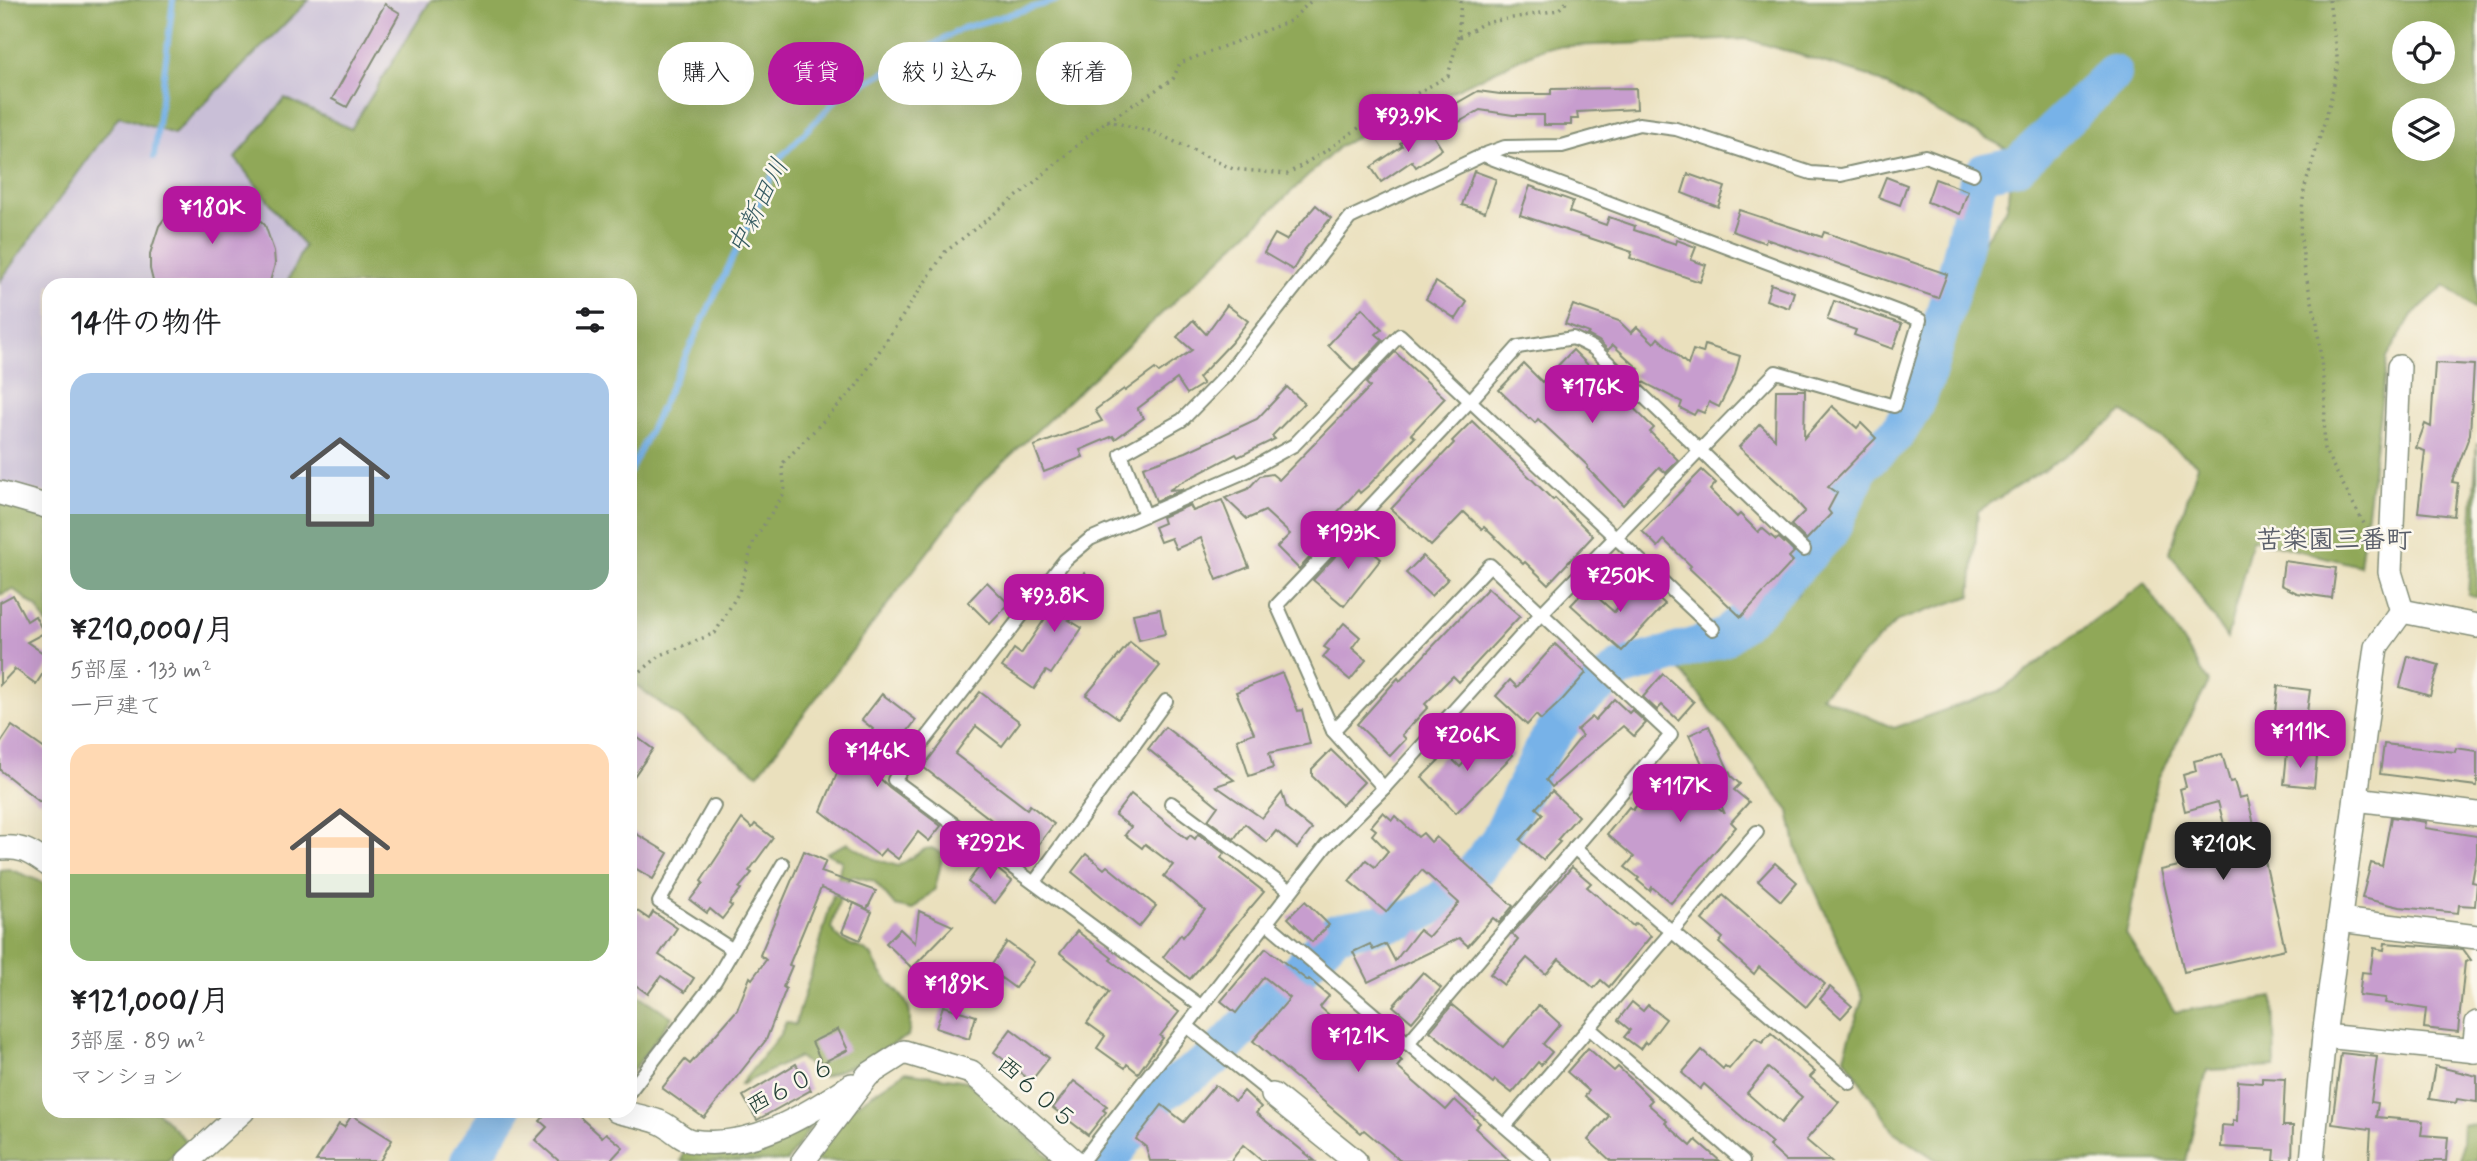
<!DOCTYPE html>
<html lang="ja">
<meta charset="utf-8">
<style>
:root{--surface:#fff;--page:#f6f6f6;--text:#202124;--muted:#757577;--accent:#b5179e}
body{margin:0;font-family:Mynerve,"Klee One",sans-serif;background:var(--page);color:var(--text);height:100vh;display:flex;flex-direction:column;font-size:26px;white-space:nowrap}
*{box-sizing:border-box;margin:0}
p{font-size:23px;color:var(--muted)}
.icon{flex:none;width:38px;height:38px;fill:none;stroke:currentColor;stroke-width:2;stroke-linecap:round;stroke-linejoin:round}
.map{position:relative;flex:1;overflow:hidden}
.side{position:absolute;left:42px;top:278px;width:595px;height:840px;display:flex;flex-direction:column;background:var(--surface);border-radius:21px;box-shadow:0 7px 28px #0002}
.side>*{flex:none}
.banner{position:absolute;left:658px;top:42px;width:665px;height:63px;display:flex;gap:14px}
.buttons{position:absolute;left:2392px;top:21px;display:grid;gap:14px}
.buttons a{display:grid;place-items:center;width:63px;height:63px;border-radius:50%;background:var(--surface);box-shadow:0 7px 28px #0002;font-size:35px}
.price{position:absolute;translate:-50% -60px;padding:0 16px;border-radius:14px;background:var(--accent);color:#fff;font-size:23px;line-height:46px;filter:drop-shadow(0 2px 4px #0008)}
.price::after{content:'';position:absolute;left:50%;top:42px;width:21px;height:16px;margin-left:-10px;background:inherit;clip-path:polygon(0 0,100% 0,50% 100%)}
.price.on{background:#222;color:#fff}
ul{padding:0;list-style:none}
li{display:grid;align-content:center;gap:14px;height:371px;padding:0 28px}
li span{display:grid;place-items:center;height:217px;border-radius:21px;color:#555}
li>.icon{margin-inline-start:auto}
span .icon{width:126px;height:126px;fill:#fffc;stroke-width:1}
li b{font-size:30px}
h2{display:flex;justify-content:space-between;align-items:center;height:84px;padding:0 28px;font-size:30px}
.tag{padding:0 24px;border-radius:32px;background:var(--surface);box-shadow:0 7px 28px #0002;font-size:24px;line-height:63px}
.tag.on{background:var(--accent);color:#fff}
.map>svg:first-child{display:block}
</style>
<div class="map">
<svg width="2477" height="1161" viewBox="0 0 2477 1161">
<rect width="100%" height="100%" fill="#fbf7ec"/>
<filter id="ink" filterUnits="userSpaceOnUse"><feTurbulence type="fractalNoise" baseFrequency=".0143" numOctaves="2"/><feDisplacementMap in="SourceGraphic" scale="14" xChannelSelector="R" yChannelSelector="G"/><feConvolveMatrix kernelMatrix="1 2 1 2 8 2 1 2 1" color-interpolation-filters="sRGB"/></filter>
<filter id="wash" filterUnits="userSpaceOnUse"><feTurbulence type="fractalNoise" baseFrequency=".00686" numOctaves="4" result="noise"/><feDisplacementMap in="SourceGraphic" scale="28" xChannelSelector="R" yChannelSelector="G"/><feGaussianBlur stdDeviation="1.57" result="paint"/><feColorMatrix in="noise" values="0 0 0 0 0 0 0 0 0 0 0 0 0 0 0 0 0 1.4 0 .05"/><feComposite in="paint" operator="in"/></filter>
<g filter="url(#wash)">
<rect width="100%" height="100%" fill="#eae0bd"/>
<path fill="#c9bfd7" d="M309,0h122l-81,129 -46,117 -18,39h-237v209l-49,-12v-201l120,-165 54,18z"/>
<g fill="#90a859" stroke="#587246" stroke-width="2" fill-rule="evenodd">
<path d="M0,0h309l-135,134 -55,-18 -119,165z"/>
<path d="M431,0h2046v310l-32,-25 -33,30 -25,43 -27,208 -108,-27 -25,100 -57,-87 28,-87 -74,-53 -60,45 -86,54 -7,85 -74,25 -76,75 73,32 108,-38 143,-107 64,99 -51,96 -32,156 49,78 98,-15 2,70 -68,3 -21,91h-248l-44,-29 -50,-76 19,-59 -66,-147 -8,-39 -115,-149 123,-67 53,-114 78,-83 8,-88 71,-103 6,-55 -144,-76 -122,-37 -202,8 -204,98 -363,341 -220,288 -128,-93v-396h-344l18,-39 -69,-88 50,-60 66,31zM2404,33h39v39h-39zM2404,110h39v39h-39z"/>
<path d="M2477,442v155l-9,-3z"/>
<path d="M0,502l49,14v112l-12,-20 -24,-19 -13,6z"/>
<path d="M848,843l27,16 23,7 27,-17 7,-1 11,6 -8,35 -23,21 -17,-4 -21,-25 -22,-5 -9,12 -12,40c14,22 27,14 40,27 4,6 7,14 11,19 19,25 34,25 26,62l-48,26 -37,15 -24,-20 -59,28 41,-52 5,-11 9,3 22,-71 25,-93 -16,-8z"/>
<path d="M9,869l31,12 9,7v223h108l30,31 -20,19h-167v-291z"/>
<path d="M630,989l42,28 -42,58z"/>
<path d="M905,1072l62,9 87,80h-241l37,-52z"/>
<path d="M2463,1124l14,1v36h-16z"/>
<path d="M811,1127l-24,34h-106l4,-11h51l35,-8z"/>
</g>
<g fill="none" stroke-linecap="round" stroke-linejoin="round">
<g stroke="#77b2e8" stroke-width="6">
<path d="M154,157l19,-157"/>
<path d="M630,472l151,-315 56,-58 126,-71 95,-28"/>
</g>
<g stroke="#77b2e8" stroke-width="38">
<path d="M469,1161l33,-50"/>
<path d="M1107,1161l55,-68 50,-33 124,-128 76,-14 29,-18 32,-27 26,-33 46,-95 31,-41 44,-35 103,-31 33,-28 74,-79 31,-66 37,-33 15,-25 12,-27 36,-123 16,-73 7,-12 34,-7 95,-91"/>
</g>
</g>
<g id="blocks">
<g fill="#c79dce" fill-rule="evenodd">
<path d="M385,4l15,9 -53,94 -15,-8z"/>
<path d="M1636,88l1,21 -60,3 1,7h-7v6h-27v-10h-31l-33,-5 -35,20 -9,-15 42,-24 22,3h51v-5z"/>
<path d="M1426,125l16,24 -26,18 -4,-6 -31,21 -10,-15 31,-21 -2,-3z"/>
<path d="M1474,171l22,8 -11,33 -23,-7z"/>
<path d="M1688,174l37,13 -7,20 -36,-14z"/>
<path d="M1886,177l21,8 -7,20 -22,-8z"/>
<path d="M1935,179l33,12 -8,23 -33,-12z"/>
<path d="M1530,186l43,15 -4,11 37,13 3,-8 26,9 -1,4 42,14 1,-4 19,7 -5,13 15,5 -6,17 -70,-24 2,-6 -112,-37z"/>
<path d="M205,197h14l26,9 20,19 9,26 1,13 -6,21h-115l-4,-16v-15l9,-28 9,-12 11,-8z"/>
<path d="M1316,205l15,13 -26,31 -12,21 -29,-17 11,-19 11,6z"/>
<path d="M1739,210l83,27 2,-5 123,42 -9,24 -172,-59 -1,4 -33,-12z"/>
<path d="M1436,282l31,20 -11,17 -30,-20z"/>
<path d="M1771,284l23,8 -5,16 -23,-8z"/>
<path d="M1834,301l68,23 -9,25 -39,-14 2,-5 -29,-10z"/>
<path d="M1227,305l21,16 -17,22 -33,35 5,6 -16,10 -10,-15 -40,30 7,9 -29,21 -2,-3 -33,14 3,7 -39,15 -10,-26 68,-25 -7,-11 29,-21 1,2 30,-22 4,4 33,-23 -15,-13 16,-17 13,14z"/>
<path d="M1573,305l46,16 12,12 6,-6 17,16 4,-5 30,27 5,-15 10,3 2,-8 35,11 -5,19 -16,32 -10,-5 -5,11 -7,-3 -3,5 -14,-7 2,-6 -43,-22 -6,-5 6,-6 -26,-24 -5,5 -9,-9 -12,-6 2,-2 -24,-9z"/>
<path d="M1362,308l20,21 -6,5 7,6 -29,31 -26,-26z"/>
<path d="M1573,350l18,18 -5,5 26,24 5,-5 37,36 -4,4 28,28 -12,13 -7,-6 -36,38 -36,-37 1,-2 -50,-47 -3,4 -5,-5 -1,1 -30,-29 25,-26 18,18z"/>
<path d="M1395,352l50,46 -34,36 4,3 -47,49 -8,7 -2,-3 -26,28 8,7 -41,44 -22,-22 13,-13 -25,-23 -18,8 -22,-21 23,-9 12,-13 12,-2 7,6 91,-93 -4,-4z"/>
<path d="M2435,363l39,2 -4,69 -18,48 6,1 -4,33 -36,-4 7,-61 -9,-3 9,-24 6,3z"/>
<path d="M1287,387l17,16 -32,33 3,3 -37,18 -2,-3 -54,28 -13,8 15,-1 -28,12 -13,-34 43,-15 71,-33z"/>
<path d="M1776,390h29l-1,48 28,-32 25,22 4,-5 15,15 -48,49 9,6 -9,17 3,4 -25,26 -15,-15 14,-14 -10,-11 1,-1 -57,-52 21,-23 15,15z"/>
<path d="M1472,421l81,79 2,-2 38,38 -45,48 -23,-22 -2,2 -39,-37 -2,2 -18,-17 -33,34 -40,-37 63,-66 -2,-2z"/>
<path d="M1702,470l14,13 -6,7 27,27 3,-3 18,18 4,-4 14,12 3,-2 15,14 -5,5 4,4 -52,56 -52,-49 2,-2 -27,-26 -6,7 -16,-16z"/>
<path d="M1222,500l27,67 -32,13 -16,-42 -25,11 -5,-11 -11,4 -6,-15 10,-4 -2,-6 28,-12 3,6z"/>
<path d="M1354,536l27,23 -37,47 -31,-26z"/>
<path d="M1423,556l25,23 -17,17 -25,-23z"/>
<path d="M2284,561l52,7 -4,30 -35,-5 -16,-8z"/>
<path d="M1085,573l16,31 -32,16 13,8 -31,46 -5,-3 -12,18 -32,-22 12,-18 7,5 44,-65 -2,-5z"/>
<path d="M987,582l22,22 -19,20 -22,-22z"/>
<path d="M1641,582l24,22 -43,47 -51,-46 16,-17 27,24z"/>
<path d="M1488,588l32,28 -61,66 -6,-6 -28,28 3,3 -26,28 4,4 -16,17 -33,-32 41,-46 2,3z"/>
<path d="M13,595l14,26 8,-5 9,17 -17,9 22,15v7l-13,20 -21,-15 -15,16v-83z"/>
<path d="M1160,609l5,25 -26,6 -6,-26z"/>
<path d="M1344,623l16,14 -8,11 14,12 -16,20 -27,-23 6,-7 -5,-3z"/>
<path d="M1130,642l30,24 -42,52 -32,-23z"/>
<path d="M1555,644l31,29 -24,27 -21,20 -5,-5 -9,10 -31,-29 14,-16 7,7z"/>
<path d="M2408,656l31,9 -9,31 -30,-9z"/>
<path d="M1282,673l16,38 4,-1 8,34 -41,9 4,15 -24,8 -12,-37 17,-6 -18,-41z"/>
<path d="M1663,674l31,28 -16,18 -16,-15 -5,5 -14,-13z"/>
<path d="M2278,686l32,4 -6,44 -31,-4z"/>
<path d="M980,692l40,30 -18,24 -26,-20 -21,28 72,55 3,-4 24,19 -19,25 -13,-10 -2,3 -97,-75z"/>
<path d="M882,694l34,26 -17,23 -3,-2 -23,31 16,15 52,39 -12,15 -11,-9 -20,27 -13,-10 -6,7 -58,-45 22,-52 5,3 25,-33 -11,-9z"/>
<path d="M1614,699l15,14 3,-3 14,13 -12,13 -11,-10 -71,61 -6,-7 36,-44 -5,-6 15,-13 3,3z"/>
<path d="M12,726l37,26v38l-9,12 -40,-32v-26z"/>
<path d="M1709,726l22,50 9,8 -6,6 15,12 -18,20 5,5 -65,76 -19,-16 -2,4 -13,-11 2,-2 -14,-11 9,-10 -27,-23 22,-27 4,3 31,-38 11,9 4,-5 46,38 -36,-79z"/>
<path d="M1165,727l69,53 -18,6 46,32 20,-25 5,16 25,20 -15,19 -21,-17 -9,11 -22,-18 -11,15 -26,-19 10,-14 -70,-57z"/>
<path d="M630,732l23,17 -23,33z"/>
<path d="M1490,734l23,21 -57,58 -34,-36 24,-24 14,14z"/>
<path d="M2384,744l71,8 1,-4 21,3v35l-97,-12z"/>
<path d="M1331,750l33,32 -22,23 -30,-29v-7z"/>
<path d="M2287,753l30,4 -3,30 -30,-3z"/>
<path d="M2222,754l8,28 4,-1 5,17 8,-2 13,52h2l23,101 -101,23 -23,-102 71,-16 -14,-52 -33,9 -5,-22 6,-2 -3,-12 13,-4 -2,-10z"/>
<path d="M1552,791l26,25 -21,24 3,2 -17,18 -23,-20 23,-26 -7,-6z"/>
<path d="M1131,794l56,45 3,-4 5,4 3,-5 26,19 -3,5 43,34 -74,87 -27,-22 18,-23 2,3 22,-27 -41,-34 9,-11 -28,-21 -3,4 -17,-13 6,-8 -16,-12z"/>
<path d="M1383,812l9,8 3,-4 23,21 5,-4 8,9 5,-5 77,69 -14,17 -6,-5 -25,28 -9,-8 -91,44 -15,-30 17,-8 3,6 13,-6 9,17 24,-31 9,7 31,-34 -37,-33 -36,42 -37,-31 17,-21 9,7 13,-16 -16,-16 4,-5 -5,-4z"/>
<path d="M2391,817l35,5 -1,6 52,8v18l-5,28 5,1 -2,23 -16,-1 -1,8 -58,-6 -38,-9 9,-35 11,3z"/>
<path d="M742,819l10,9 3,-4 18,14 -24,33 3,2 -13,15 2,1 -12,15 3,2 -10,13 -12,-10 -3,4 -17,-13 13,-17 -2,-2z"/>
<path d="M630,830l38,23 -15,26 -23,-14z"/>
<path d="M804,851l22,10 -5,11 55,19 -9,18 -46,-21 -32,77 3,1 -9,21 3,2 -20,51 -62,78 -42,-30 23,-28 5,4 47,-54 13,-33 2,2 14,-19 -6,-5z"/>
<path d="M1086,854l18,15 3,-3 49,40 -17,21 -67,-55z"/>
<path d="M985,859l27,22 -17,22 -27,-21z"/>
<path d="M1775,863l22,19 -16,19 -23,-20z"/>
<path d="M1572,867l19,16 -4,4 46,39 3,-3 15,13 -42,51 -8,-7 -7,8 -35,-29 -13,15 -19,-16 -23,27 -14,-11 28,-34 -6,-6z"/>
<path d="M1723,895l102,89 -19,23 -47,-40 -5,7 -35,-31 4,-5 -21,-18z"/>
<path d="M1305,901l24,24 -17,17 -24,-24z"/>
<path d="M854,903l18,9 -12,28 -18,-8z"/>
<path d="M630,906l19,13 4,-7 24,16 -18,27 35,23 -9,14 -24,-16 -13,18 -18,-13z"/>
<path d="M919,911l34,15 -41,42 -26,-25 14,-14 15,14z"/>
<path d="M1077,931l35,27 -2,2 69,52 -19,24 3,2 -25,35 -11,-9 -2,4 -28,-20 8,-12 -18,-13 22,-31 -49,-39z"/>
<path d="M1007,942l27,20 -19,26 -26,-19z"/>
<path d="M2385,943l78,6 8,11 -6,2 -7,70 -34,-4 2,-19 -41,-6 1,-5 -27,-3 3,-23 8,1 4,-25 10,2z"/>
<path d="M1266,948l42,33 1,-2 20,17 -9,11 26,23 9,-11 47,42 -5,6 49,43 9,-10 25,23 -5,5 35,33h-109l-37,-31 -3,3 -78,-66 -30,-26 37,-43 -26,-21 -28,36 -15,-12z"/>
<path d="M1423,972l18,16 -29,34 -19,-16z"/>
<path d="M1830,987l22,19 -11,12 -21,-19z"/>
<path d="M1632,1002l11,9 5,-6 18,14 -19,25 -2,-2 -5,7 -16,-12 6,-7 -12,-10z"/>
<path d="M1452,1005l51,42 36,-42 21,19 -17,20 9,8 -11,13 -3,-3 -26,31 -17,-13 -2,3 -63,-52z"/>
<path d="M943,1006l33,10 -7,23 -33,-11z"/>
<path d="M838,1029l10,21 -26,13 -10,-21z"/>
<path d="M1011,1029l38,29 -18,23 -37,-29z"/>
<path d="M1771,1033l44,39 -5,5 29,25 -33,38 25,21h-45l-17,-15 3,-3 -68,-59 -4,5 -18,-16 20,-23 21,19 2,-3 4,3 26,-31 7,5zM1768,1068l34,29 -21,26 -34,-30z"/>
<path d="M1588,1048l26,23 4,-4 12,11 22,22 -4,4 19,17 -2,2 26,23 5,-6 24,21h-109l-23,-21 21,-24 -24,-20 4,-5 -22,-19z"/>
<path d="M2341,1053l36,4 -6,45 7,1 -2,14 47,4 -2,14 27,2 -2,24h-77l2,-32 -39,-5z"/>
<path d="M796,1064l15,26 -54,30 -14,-24z"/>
<path d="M2435,1066l42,10v26l-20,-3 -1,4 -27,-4z"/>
<path d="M2262,1078l23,1 -2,47h10l-1,35h-18l1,-11 -54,-3 1,-22 11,1v-6l4,1 1,-40 24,2z"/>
<path d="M1074,1081l33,25 -4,4 3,2 -18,23 -35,-27z"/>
<path d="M1215,1085l20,16 9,-10 17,16 -5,6 59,48h-53l-19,-16 -12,16h-81l-4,-14 -10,-8 26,-34 22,17z"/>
<path d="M549,1111h24l29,26 4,-4 17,14 -13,14h-51l-24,-21 12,-13 -7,-6z"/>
<path d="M352,1115l40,25 -12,21h-64l23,-37 5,3z"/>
</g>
</g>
</g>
<g filter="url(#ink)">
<use href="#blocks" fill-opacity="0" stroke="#848e78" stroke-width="2"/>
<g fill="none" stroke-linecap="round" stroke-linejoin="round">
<defs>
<g id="service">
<path d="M1483,155l22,-8 57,-1 77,-22 37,5 135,44 30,2 84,-19 48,18"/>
<path d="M1333,731l157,-166 181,170 -264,309"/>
<path d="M1384,788l-51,-57 -56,-126 194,-205 47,-53 55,-9 20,10 211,202"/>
<path d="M1171,803l119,88"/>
<path d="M714,806l-55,96 74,48"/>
<path d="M1574,848l276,235"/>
<path d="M1034,883l132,-182"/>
<path d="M1266,922l279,239"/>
<path d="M1202,1007l-308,-227 171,-220 25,-21 157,-68 47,-26 106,-110 313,294"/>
<path d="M1187,1026l86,69"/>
<path d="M1590,1029l153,132"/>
<path d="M630,1091l85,-110 68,-117"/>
<path d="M1505,1126l252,-294"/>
<path d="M1082,1161l244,-315 58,-58 157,-174 235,-242 118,34 26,-86 -437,-165 -133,63 -124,157 -44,45 -61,34 24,61"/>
</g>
<g id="minor">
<path d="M2399,367l-9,205 12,39"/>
<path d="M0,493l49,14"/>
<path d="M2402,611l75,15"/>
<path d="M2356,799l121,15"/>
<path d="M0,848c23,-2 30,4 49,17"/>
<path d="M2339,920l138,17"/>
<path d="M2324,1036l153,15"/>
<path d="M2474,1051l3,-28"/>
<path d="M1273,1095l82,66"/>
<path d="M617,1111c14,4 29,6 42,11 12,4 21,17 33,19 61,9 112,-25 160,-56"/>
<path d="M188,1161l55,-50"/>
<path d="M803,1161l65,-86 36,-23 67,20 103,89"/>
<path d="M2312,1161l12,-125 52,-389 26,-36"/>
</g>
</defs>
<use href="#service" stroke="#848e78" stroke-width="16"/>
<use href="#minor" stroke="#848e78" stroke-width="26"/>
<g stroke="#848e78" stroke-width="3.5" stroke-dasharray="2 5" stroke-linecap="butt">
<path d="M2329,0l9,64 -8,39 -26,87 -4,40 5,42 12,51 8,74 -1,52 45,84"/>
<path d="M1458,38l3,-38"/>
<path d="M1107,121l47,11 79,37 54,5 42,-25 45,-32 74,-41 10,-38 26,-15 74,-13 11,-10"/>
<path d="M630,680l31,-25 54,-22 24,-41 15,-52 31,-48 -3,-28 73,-76 90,-136 80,-62 75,-64 73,-47 7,-16 110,-42 22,-21"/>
</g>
<use href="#service" stroke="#fff" stroke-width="12"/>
<use href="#minor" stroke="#fff" stroke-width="23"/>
</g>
</g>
<g text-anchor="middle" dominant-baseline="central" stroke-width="5" stroke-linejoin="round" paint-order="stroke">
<g font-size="24" fill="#1f3d34" stroke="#fbf7ec">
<text transform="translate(791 1087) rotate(-28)">西６０６</text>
<text transform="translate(1036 1093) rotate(41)">西６０５</text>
</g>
<g font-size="26" font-style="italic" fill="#355a61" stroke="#fbf7ec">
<text transform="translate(759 207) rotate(-63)">中新田川</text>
</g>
<g font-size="26" font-weight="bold" fill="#5a5f6a" stroke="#fbf7ec">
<text x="2334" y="541">苦楽園三番町</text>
</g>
</g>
</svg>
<div class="buttons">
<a><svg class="icon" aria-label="locate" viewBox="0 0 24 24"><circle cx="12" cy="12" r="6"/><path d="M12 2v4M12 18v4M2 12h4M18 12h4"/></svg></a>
<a><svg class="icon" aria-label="layers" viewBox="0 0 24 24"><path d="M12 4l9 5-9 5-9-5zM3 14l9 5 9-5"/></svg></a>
</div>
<b class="price" style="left:1408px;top:154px">¥93.9K</b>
<b class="price" style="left:212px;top:246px">¥180K</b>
<b class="price" style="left:1592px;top:425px">¥176K</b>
<b class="price" style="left:1348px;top:571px">¥193K</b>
<b class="price" style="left:1620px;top:614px">¥250K</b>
<b class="price" style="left:1054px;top:634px">¥93.8K</b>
<b class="price" style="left:2300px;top:770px">¥111K</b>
<b class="price" style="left:1467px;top:773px">¥206K</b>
<b class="price" style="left:877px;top:789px">¥146K</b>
<b class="price" style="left:1680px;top:824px">¥117K</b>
<b class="price" style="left:990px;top:881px">¥292K</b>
<b class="price on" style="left:2223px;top:882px">¥210K</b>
<b class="price" style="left:956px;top:1022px">¥189K</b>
<b class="price" style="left:1358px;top:1074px">¥121K</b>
<div class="banner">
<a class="tag">購入</a>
<a class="tag on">賃貸</a>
<a class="tag">絞り込み</a>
<a class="tag">新着</a>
</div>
<section class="side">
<h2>14件の物件<svg class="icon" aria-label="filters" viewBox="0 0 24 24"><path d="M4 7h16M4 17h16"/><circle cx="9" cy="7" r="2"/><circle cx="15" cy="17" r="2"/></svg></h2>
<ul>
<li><span style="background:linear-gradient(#a9c7e8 65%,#7fa58c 0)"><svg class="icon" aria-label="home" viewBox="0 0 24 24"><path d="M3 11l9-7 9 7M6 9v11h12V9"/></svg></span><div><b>¥210,000/月</b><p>5部屋 · 133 m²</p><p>一戸建て</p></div></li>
<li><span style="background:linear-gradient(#ffd9b3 60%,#8fb573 0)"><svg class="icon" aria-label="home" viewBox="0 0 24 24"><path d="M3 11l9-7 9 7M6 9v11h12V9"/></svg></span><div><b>¥121,000/月</b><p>3部屋 · 89 m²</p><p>マンション</p></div></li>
</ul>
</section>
</div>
